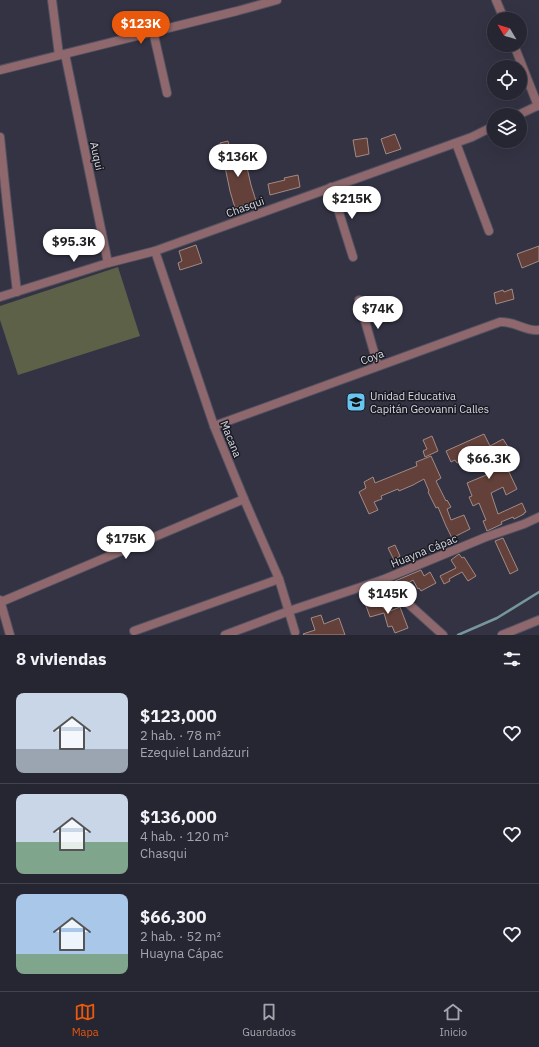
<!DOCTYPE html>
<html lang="es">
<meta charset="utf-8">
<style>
:root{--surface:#262633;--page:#2e2e3b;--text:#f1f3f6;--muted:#a4a5ac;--line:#42434e;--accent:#ea580c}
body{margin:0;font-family:"IBM Plex Sans",sans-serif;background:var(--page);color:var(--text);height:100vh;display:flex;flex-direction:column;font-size:15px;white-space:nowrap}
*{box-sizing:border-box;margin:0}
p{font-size:13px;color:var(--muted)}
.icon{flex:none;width:22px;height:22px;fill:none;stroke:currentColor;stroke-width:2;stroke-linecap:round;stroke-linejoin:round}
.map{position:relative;height:635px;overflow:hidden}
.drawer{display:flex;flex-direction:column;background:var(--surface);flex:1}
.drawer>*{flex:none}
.needle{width:26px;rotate:308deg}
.tools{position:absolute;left:487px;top:12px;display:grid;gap:8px}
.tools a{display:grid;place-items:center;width:40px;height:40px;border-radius:50%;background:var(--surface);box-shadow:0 4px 16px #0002,0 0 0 1px var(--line);font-size:20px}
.price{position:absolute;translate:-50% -34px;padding:0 9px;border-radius:14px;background:#fff;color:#222;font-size:13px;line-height:26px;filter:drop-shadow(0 1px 2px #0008)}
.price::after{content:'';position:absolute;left:50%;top:24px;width:12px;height:9px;margin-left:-6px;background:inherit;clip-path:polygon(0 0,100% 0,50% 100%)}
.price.selected{background:var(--accent);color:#fff}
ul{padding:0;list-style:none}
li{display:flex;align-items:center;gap:12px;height:100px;padding:0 16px}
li+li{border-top:1px solid var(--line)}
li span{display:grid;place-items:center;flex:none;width:112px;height:80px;border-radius:8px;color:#555}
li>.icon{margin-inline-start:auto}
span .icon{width:48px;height:48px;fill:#fffc;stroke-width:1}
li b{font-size:17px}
h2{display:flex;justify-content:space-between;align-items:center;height:48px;padding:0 16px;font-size:17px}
.tab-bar{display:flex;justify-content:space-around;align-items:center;height:56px;border-top:1px solid var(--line);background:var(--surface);font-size:11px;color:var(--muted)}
.tab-bar a{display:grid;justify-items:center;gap:2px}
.tab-bar .selected{color:var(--accent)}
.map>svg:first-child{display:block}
</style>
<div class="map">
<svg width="539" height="635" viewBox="0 0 539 635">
<rect width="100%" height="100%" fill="#334"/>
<path fill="#5c6148" d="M118,267l22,69 -122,39 -18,-55v-14z"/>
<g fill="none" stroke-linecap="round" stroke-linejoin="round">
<path stroke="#78979d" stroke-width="2.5" d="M458,635l39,-17 42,-26"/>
</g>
<g fill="#63413a" stroke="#a28a84">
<path d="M395,134l6,15 -15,5 -5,-15z"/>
<path d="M367,138l2,16 -13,3 -3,-17z"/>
<path d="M228,141l5,21 12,-3 6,26 5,16 -21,7 -5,-17 -10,-48z"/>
<path d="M298,175l2,12 -30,8 -2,-11 17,-4 -1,-2z"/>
<path d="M196,245l6,18 -22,7 -2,-7 4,-2 -3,-10z"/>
<path d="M539,246v15l-17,7 -5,-14z"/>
<path d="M512,289l2,10 -18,5 -2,-11 9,-3 1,2z"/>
<path d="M484,434l6,12 13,-7 7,11 -9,5 16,34 -11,6 -3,-8 -12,6 7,21 24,-11 4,9 -2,1v1l-10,5 -1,-2 -12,5 1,2 -15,7 -4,-10 3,-1 -7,-17 -6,3 -4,-9 3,-1 -5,-13 24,-10v-1l6,-3 -6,-13 -2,1 -3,-7 -29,13 -2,-3 -4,2 -5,-11z"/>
<path d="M432,436l6,15 -13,6 -2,-6 4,-2 -4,-9z"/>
<path d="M431,456l10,22 -5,3 10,20 1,-1 4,7 -4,2 4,11 13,-5 6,14 -18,9 -6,-12 -8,-19 -2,1 -8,-16 1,-1 -5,-12 -11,6 -14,6 -1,-2 -17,7 1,3 -8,3 4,8 -9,4 -10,-22 7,-4 -2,-6 9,-5 2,6 42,-17 -1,-4z"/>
<path d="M503,538l15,32 -8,4 -15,-33z"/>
<path d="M395,545l5,11 -6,4 -6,-12z"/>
<path d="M459,554l3,4 2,-1 12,19 -8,5 -6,-9 -13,7 1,2 -6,3 -4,-8 16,-8 -5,-8z"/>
<path d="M421,570l3,6 6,-4 6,11 -15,8 -2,-3 -1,1 -5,-9 -13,8 -5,-7z"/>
<path d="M379,598l4,10 5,-2 2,5 10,-4 8,21 -13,5 -3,-7 -4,1 -4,-14 -14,4 -5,-14z"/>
<path d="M321,615l3,9 15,-6 6,17h-41l-1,-1 12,-4 -4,-12z"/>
</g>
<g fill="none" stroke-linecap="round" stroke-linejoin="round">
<defs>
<g id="minor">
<path d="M52,0l7,55"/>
<path d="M496,0l8,19"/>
<path d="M153,31l14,62"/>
<path d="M514,45l24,61"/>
<path d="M65,54l43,209"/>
<path d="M0,70l237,-59 40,-11"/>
<path d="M518,115l21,-10"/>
<path d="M0,137l7,68 10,87"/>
<path d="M456,143l33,88"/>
<path d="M331,187l22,70"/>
<path d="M155,251l59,175 30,73 35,80 16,53"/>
<path d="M0,297l108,-34 47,-12 317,-114 22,-11"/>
<path d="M359,300l19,66"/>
<path d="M214,426l286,-104c15,-1 26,10 39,8"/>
<path d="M382,580l61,55"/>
<path d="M0,600l10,35"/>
<path d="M1,602l243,-103"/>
<path d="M134,631l145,-52"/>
<path d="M225,635l64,-24 93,-31 104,-43 38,-13 15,-7"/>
<path d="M502,635l37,-15"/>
</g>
</defs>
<use href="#minor" stroke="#515161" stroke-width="10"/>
<use href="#minor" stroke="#8e686d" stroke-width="8"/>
</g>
<defs>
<symbol id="university-square" viewBox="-11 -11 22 22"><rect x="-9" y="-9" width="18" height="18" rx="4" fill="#68c4f0" stroke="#1b1b23"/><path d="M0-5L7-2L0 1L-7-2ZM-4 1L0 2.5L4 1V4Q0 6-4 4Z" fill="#111"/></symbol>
</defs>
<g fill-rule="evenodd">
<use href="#university-square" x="345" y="391" width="22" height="22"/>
</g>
<g text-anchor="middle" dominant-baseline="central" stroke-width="3" stroke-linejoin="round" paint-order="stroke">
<g font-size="11" fill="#dadae6" stroke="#1b1b23">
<text transform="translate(97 156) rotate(78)">Auqui</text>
<text transform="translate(245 207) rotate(-20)">Chasqui</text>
<text transform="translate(372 357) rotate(-21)">Coya</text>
<text transform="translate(231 439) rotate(68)">Macana</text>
<text transform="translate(424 551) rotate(-22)">Huayna Cápac</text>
</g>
<g font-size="11" fill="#dadae6" stroke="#1b1b23" text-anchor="start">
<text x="370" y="396">Unidad Educativa<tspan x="370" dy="13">Capitán Geovanni Calles</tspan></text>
</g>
</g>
</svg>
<div class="tools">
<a><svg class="needle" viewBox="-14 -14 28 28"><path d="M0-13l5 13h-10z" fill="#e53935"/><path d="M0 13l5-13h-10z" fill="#a4a5ac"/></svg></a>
<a><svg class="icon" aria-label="locate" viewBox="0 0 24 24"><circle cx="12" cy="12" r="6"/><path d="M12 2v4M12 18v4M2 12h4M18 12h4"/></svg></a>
<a><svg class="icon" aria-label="layers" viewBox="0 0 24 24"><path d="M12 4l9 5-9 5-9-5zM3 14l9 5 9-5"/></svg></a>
</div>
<b class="price selected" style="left:141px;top:45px">$123K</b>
<b class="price" style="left:238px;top:178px">$136K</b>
<b class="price" style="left:352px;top:220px">$215K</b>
<b class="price" style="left:74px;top:263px">$95.3K</b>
<b class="price" style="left:378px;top:330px">$74K</b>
<b class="price" style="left:489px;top:480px">$66.3K</b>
<b class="price" style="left:126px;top:560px">$175K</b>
<b class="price" style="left:388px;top:615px">$145K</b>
</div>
<section class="drawer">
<h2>8 viviendas<svg class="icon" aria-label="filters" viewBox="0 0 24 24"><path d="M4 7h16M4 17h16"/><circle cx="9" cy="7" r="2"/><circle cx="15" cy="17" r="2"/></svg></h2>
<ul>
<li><span style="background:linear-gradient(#c9d6e8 70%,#9aa5b1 0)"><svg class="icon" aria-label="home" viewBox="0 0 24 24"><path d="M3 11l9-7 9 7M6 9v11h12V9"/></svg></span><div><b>$123,000</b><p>2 hab. · 78 m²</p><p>Ezequiel Landázuri</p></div><svg class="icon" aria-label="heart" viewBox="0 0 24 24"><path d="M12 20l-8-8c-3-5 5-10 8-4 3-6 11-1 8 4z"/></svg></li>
<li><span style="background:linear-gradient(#c9d6e8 60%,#7fa58c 0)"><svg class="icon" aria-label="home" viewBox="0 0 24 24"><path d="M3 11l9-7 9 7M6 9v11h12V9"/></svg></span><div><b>$136,000</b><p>4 hab. · 120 m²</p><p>Chasqui</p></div><svg class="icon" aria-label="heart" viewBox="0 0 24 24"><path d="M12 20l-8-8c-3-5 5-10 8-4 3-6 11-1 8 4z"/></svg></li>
<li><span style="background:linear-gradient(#a9c7e8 75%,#7fa58c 0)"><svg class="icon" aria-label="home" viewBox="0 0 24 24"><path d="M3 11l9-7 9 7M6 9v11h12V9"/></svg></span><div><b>$66,300</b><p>2 hab. · 52 m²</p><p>Huayna Cápac</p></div><svg class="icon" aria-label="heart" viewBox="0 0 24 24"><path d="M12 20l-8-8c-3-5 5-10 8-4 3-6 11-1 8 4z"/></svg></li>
</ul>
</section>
<nav class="tab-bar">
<a class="selected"><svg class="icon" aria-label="map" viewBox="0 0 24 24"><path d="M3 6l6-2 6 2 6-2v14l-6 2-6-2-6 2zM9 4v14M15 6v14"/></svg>Mapa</a>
<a><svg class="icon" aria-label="saved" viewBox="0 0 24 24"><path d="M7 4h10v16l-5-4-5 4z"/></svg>Guardados</a>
<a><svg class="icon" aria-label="home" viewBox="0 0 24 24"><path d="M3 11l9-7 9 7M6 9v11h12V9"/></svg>Inicio</a>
</nav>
